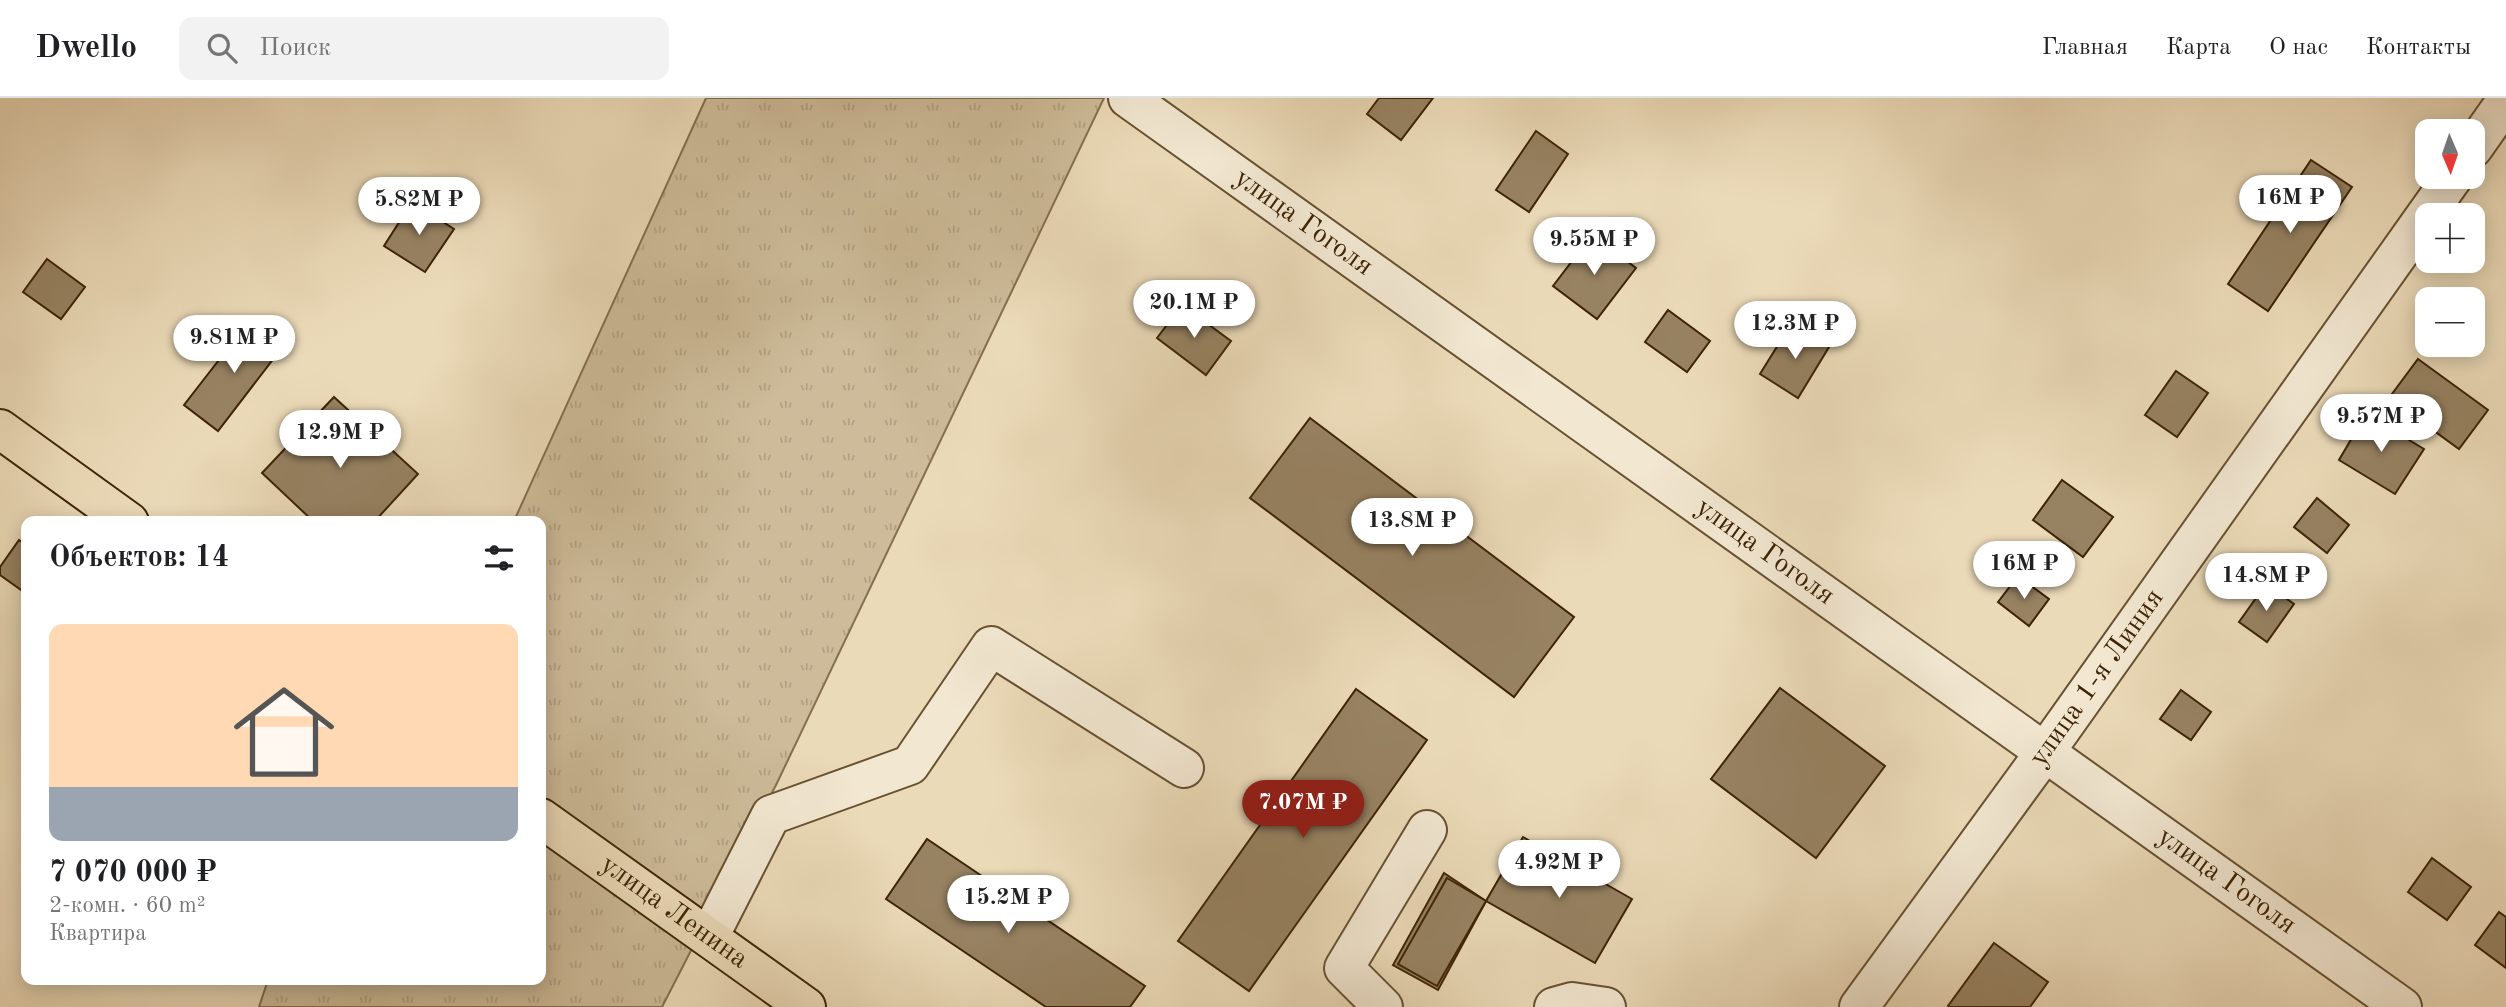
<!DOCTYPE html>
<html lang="ru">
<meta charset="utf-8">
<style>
:root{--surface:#fff;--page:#f2f2f2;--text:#202124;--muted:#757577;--line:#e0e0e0;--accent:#8f2418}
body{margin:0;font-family:"Old Standard TT",serif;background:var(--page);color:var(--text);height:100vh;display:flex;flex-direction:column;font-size:26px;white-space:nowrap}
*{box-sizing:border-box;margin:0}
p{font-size:23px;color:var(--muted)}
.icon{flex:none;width:38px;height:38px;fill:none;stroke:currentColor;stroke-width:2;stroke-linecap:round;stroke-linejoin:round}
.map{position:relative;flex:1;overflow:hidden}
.sheet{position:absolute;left:21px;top:418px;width:525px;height:469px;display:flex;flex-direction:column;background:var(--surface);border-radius:14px;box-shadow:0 4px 18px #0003}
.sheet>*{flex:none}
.needle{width:46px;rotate:178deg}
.controls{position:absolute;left:2415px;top:21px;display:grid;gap:14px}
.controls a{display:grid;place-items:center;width:70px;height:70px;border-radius:14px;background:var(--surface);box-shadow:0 4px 18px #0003;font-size:35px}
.price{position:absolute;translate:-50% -60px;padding:0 16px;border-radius:24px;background:#fff;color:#222;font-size:23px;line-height:46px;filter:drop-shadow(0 2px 4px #0008)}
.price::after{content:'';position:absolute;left:50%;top:42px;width:21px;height:16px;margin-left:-10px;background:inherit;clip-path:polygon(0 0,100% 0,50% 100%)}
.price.current{background:var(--accent);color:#fff}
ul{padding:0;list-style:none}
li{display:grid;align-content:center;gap:14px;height:371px;padding:0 28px}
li+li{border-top:2px solid var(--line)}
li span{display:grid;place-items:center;height:217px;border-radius:14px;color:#555}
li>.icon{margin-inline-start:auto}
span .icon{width:126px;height:126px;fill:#fffc;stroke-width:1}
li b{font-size:30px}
h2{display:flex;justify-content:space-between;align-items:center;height:84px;padding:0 28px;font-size:30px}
header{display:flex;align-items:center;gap:42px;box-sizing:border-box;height:98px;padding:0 35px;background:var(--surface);border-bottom:2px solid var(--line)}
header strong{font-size:33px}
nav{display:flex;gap:38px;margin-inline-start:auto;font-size:24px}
.search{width:490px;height:63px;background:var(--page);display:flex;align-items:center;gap:18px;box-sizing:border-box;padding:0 24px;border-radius:14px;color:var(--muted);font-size:26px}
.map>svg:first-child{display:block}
</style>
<header>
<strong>Dwello</strong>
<div class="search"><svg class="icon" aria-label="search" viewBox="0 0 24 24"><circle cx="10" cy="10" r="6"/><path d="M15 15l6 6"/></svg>Поиск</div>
<nav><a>Главная</a><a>Карта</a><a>О нас</a><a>Контакты</a></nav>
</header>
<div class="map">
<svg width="2506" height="909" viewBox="0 0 2506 909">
<defs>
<pattern id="grass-tufts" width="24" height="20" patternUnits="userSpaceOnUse" patternTransform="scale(1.75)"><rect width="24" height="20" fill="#cdbb99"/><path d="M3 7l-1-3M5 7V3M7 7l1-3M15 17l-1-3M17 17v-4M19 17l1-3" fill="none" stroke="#b1a082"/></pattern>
</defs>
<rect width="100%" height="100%" fill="#ebdab8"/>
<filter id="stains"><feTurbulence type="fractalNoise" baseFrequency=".00286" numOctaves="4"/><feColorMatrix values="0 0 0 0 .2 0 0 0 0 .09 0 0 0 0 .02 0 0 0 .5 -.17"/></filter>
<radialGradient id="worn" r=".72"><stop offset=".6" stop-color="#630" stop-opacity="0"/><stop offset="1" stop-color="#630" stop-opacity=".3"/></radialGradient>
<path fill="url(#grass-tufts)" stroke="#856f4e" stroke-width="2" d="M706,0h398l-327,685 -115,224h-403l9,-27h273v-458l-27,-1z"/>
<g fill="#978262" stroke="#3d2304" stroke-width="2">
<path d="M1379,0h54l-32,42 -34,-26z"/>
<path d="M1536,33l32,23 -39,58 -33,-22z"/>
<path d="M2311,62l41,27 -84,124 -40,-27z"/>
<path d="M412,104l42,27 -29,43 -41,-26z"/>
<path d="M1592,137l44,33 -39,51 -44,-33z"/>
<path d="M47,161l38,28 -24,32 -38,-27z"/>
<path d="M1182,207l49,36 -25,34 -49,-37z"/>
<path d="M1668,212l42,31 -23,31 -42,-30z"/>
<path d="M250,222l34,25 -66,86 -34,-26z"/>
<path d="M1791,226l38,23 -31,51 -38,-24z"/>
<path d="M2418,261l70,51 -29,39 -70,-51z"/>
<path d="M2176,273l32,22 -31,44 -32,-22z"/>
<path d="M334,299l84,77 -44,48h-60l-52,-49z"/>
<path d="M2366,316l58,35 -29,45 -56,-34z"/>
<path d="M1310,320l264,199 -60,80 -264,-199z"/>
<path d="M2062,382l51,37 -30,40 -50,-37z"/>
<path d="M2317,400l32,27 -22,28 -33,-26z"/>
<path d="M19,442l7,5v44l-2,3 -24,-17v-8z"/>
<path d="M2018,478l31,23 -20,27 -31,-24z"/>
<path d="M2266,486l28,20 -27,38 -28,-20z"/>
<path d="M1780,590l105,78 -69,92 -105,-79z"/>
<path d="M1356,591l71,51 -178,251 -71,-50z"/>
<path d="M2181,592l30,22 -20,28 -31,-21z"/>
<path d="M1523,739l109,62 -37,64 -109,-62z"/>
<path d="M927,741l218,147 -15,21h-84l-160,-108z"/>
<path d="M2432,760l39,29 -24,33 -39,-28z"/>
<path d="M1444,775l42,28 -48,89 -45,-25z"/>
<path d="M1447,780l39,23 -49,85 -39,-22z"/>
<path d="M2499,814l7,5v51l-31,-23z"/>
<path d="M1994,845l54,39 -18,25h-81l-1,-1z"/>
</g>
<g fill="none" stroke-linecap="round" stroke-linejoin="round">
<defs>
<g id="minor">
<path id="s1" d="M1128,0l1274,909"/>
<path d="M2473,50l33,-47"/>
<path d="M709,839l62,-122 139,-50 81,-119 193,122"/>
<path d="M1383,909l-39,-39 83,-138"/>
<path d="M1554,909l18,-5 34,5"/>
<path id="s2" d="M1859,909l186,-255 408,-575"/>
</g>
<g id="major">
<path d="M0,331l129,93"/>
<path id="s3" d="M541,720l265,189"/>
</g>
</defs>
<use href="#minor" stroke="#685131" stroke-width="42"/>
<use href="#major" stroke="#3d2304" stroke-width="42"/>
<use href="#minor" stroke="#f2e7d1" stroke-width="38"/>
<use href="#major" stroke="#ebdab8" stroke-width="38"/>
</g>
<g text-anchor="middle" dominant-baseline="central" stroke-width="5" stroke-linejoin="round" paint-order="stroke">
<g font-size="28" fill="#3d2304" stroke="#f2e7d1">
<text stroke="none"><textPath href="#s1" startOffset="215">улица Гоголя</textPath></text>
<text stroke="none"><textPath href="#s1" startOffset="782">улица Гоголя</textPath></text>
<text stroke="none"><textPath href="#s2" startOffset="406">улица 1-я Линия</textPath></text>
<text stroke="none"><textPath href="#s1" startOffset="1349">улица Гоголя</textPath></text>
<text stroke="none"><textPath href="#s3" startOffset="163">улица Ленина</textPath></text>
</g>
</g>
<rect width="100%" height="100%" filter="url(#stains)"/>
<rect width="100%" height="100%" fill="url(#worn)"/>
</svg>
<div class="controls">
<a><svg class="needle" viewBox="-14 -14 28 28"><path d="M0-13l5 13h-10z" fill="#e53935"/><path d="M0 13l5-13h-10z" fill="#757577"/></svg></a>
<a>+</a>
<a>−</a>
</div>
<b class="price" style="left:2290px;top:137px">16M ₽</b>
<b class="price" style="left:419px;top:139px">5.82M ₽</b>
<b class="price" style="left:1594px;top:179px">9.55M ₽</b>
<b class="price" style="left:1194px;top:242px">20.1M ₽</b>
<b class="price" style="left:1795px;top:263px">12.3M ₽</b>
<b class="price" style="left:234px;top:277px">9.81M ₽</b>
<b class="price" style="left:2381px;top:356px">9.57M ₽</b>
<b class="price" style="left:340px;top:372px">12.9M ₽</b>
<b class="price" style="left:1412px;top:460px">13.8M ₽</b>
<b class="price" style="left:2024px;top:503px">16M ₽</b>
<b class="price" style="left:2266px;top:515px">14.8M ₽</b>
<b class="price current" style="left:1303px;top:742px">7.07M ₽</b>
<b class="price" style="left:1559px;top:802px">4.92M ₽</b>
<b class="price" style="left:1008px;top:837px">15.2M ₽</b>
<section class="sheet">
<h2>Объектов: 14<svg class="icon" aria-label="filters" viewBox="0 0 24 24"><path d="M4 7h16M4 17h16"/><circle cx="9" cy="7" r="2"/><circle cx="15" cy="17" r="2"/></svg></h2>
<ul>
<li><span style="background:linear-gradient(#ffd9b3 75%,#9aa5b1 0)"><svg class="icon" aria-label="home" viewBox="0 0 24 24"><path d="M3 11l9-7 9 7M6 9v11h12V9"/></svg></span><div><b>7 070 000 ₽</b><p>2-комн. · 60 m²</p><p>Квартира</p></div></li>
</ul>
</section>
</div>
